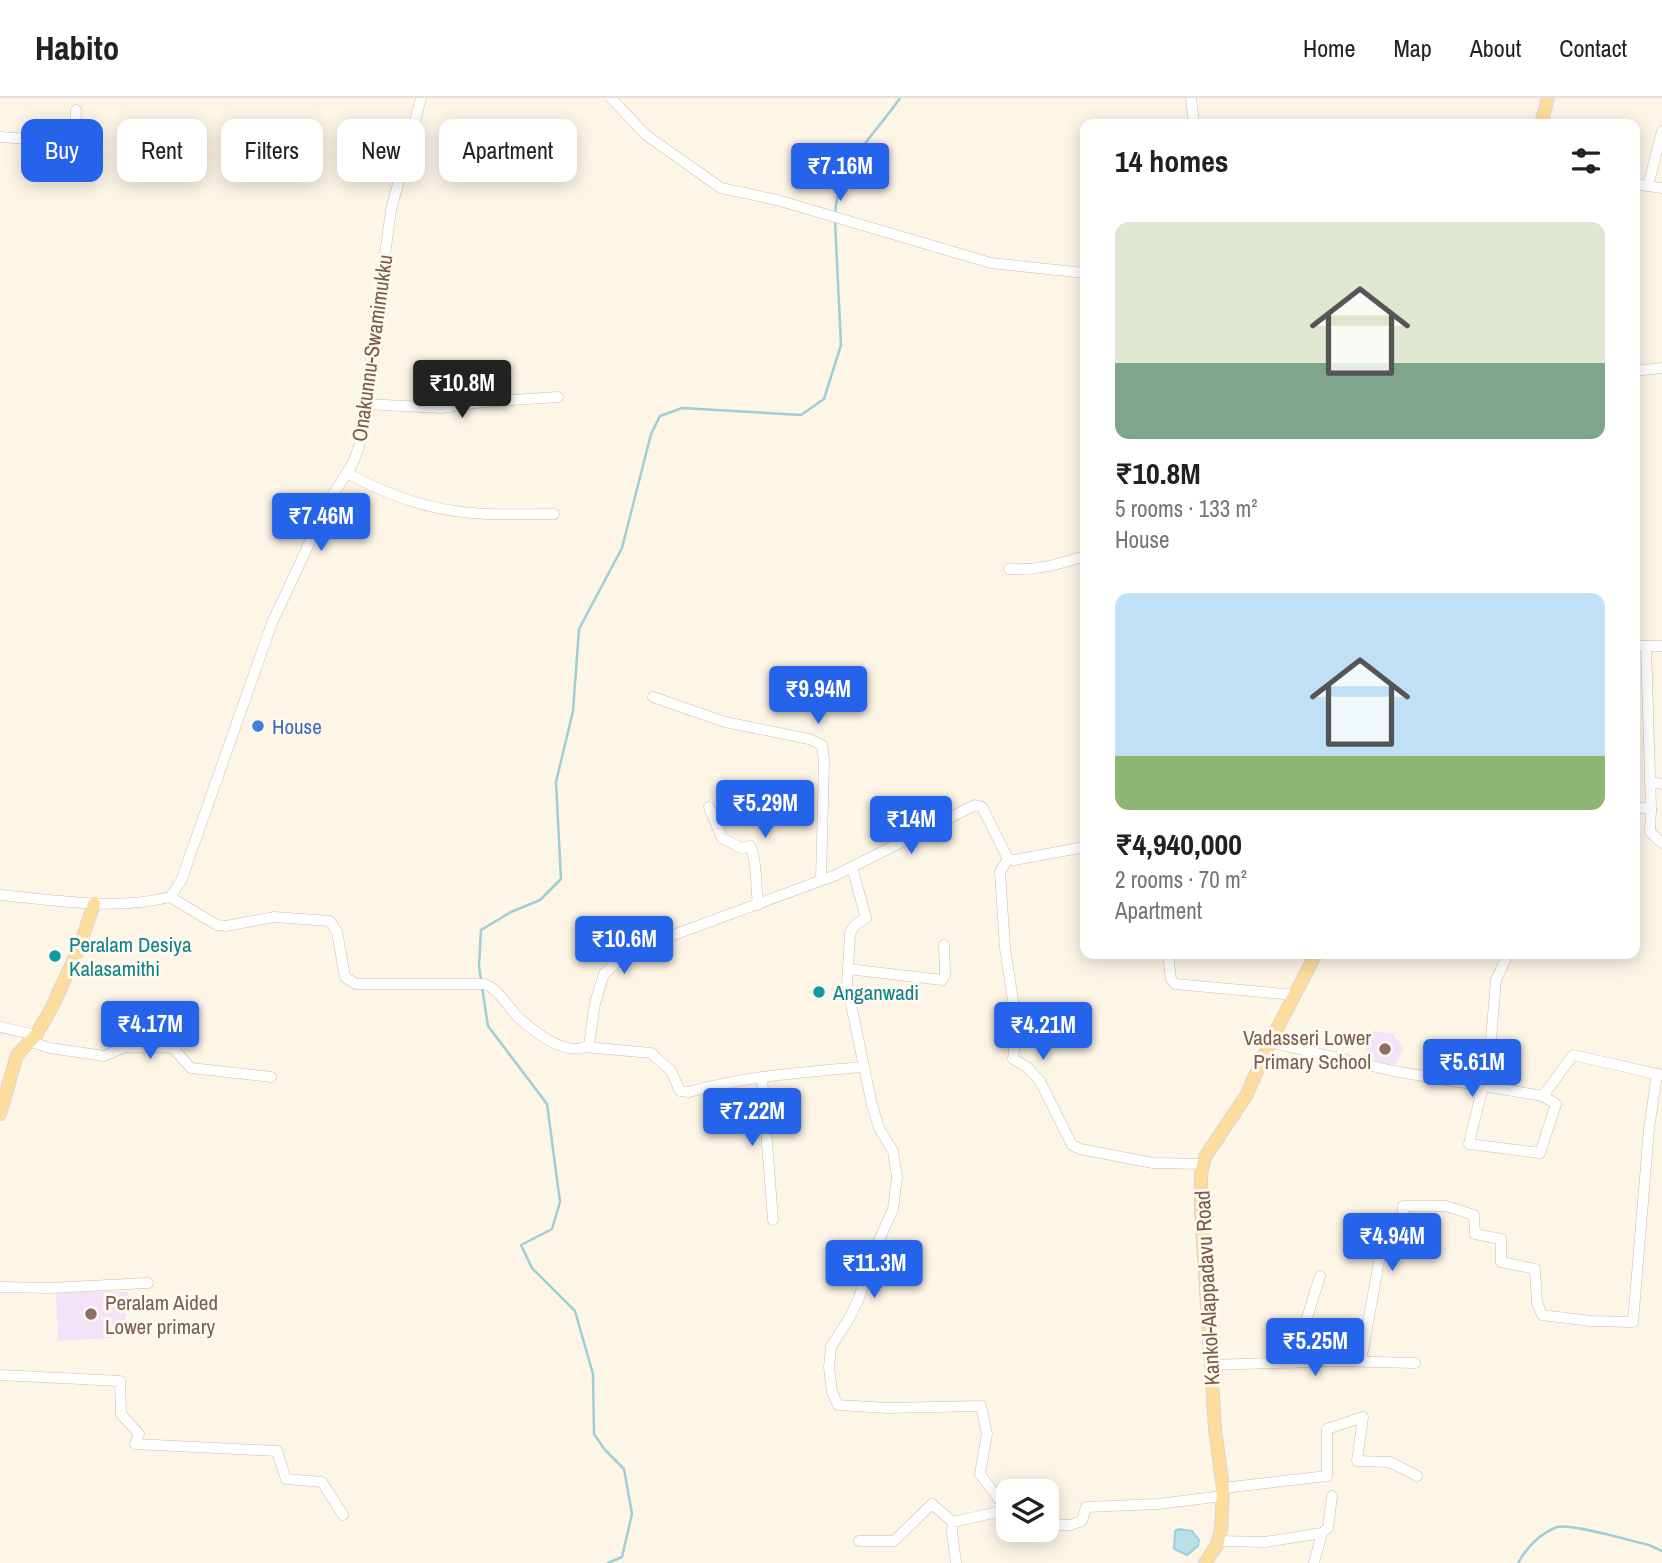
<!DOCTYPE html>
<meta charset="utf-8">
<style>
:root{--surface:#fff;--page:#f2f2f2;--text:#202124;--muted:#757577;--line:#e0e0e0;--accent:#2563eb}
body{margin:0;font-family:"Archivo Narrow",sans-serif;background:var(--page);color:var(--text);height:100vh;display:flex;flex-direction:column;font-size:26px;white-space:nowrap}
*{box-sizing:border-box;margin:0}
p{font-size:23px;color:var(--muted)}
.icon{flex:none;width:38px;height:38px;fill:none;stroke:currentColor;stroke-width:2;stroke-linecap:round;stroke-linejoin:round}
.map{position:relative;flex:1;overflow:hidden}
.drawer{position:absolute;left:1080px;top:21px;width:560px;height:840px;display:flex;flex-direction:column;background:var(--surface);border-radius:14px;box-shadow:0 4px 18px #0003}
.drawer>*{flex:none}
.guide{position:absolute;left:21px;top:21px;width:665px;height:63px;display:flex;gap:14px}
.tools{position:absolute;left:996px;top:1381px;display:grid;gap:14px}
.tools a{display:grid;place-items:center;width:63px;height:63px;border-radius:14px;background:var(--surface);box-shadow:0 4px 18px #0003;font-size:35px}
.price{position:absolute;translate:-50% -60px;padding:0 16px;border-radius:7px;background:var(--accent);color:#fff;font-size:23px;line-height:46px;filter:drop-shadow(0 2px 4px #0008)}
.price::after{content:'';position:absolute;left:50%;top:42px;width:21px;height:16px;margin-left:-10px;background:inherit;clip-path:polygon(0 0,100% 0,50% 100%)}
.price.active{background:#222;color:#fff}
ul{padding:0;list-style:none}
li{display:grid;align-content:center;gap:14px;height:371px;padding:0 35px}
li span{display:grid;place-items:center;height:217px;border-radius:14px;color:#555}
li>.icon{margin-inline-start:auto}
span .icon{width:126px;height:126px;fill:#fffc;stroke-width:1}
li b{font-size:30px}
h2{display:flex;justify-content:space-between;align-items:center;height:84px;padding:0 35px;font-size:30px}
.pill{padding:0 24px;border-radius:14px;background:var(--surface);box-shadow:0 4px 18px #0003;font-size:24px;line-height:63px}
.pill.active{background:var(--accent);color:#fff}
header{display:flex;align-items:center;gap:42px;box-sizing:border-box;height:98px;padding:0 35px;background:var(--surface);border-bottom:2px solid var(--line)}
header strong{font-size:33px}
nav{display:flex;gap:38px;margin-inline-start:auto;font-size:24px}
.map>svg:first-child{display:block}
</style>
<header>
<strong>Habito</strong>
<nav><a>Home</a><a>Map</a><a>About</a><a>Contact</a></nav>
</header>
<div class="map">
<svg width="1662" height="1465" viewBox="0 0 1662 1465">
<rect width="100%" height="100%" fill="#fdf5e6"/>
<g fill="#f2e3f9">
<path d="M1373,933l20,3 10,15 -9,18 -32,-8z"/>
<path d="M56,1192l72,2 -4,45 -66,4z"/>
</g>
<path fill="#badfe7" stroke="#9fced9" stroke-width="2" d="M1179,1431l13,2 7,9 -1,6 -11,9 -13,-6 1,-18z"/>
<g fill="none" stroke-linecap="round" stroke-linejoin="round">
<g stroke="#9fced9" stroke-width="2.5">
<path d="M835,116c3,-49 39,-78 65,-116"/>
<path d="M481,882l-2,-14 2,-36 30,-18 29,-12 21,-21 -5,-97 17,-71 6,-82 43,-81 29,-114 9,-18 22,-8 119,7 23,-16 17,-54 -6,-124"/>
<path d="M482,889l6,39 59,78 13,98 -8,27 -31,16 11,23 43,43 18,63 1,60 11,16 19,19 8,45 -10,43 -14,6"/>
<path d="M1518,1465c9,-16 21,-29 39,-36 14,-4 74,14 92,18l13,6"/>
</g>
<defs>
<g id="minor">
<path d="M611,0l35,37 75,53 56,12 214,63 94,10"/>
<path d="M1191,0l3,26"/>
<path d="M0,39l74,5 2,-32"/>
<path d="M1634,86l28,4"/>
<path d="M1648,88l14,-55"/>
<path d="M1634,273l28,-3"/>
<path d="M366,306l76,4 40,-6 76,-5"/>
<path d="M347,375c33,18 70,33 108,38 33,5 66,3 99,3"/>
<path d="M1009,471c28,2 50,-5 76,-13"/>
<path d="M1634,548h28"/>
<path d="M1646,548l5,163"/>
<path d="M653,599l72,25 84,17 13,6 2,15 -3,120"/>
<path d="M1650,684l12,2"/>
<path d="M709,709l13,31 19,10 9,-2c7,13 6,43 8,59"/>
<path d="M1634,709l17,2 -1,23 12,11"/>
<path d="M1008,761l-8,13 5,76 12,79 -4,32 14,8 13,14 32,64 8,4 73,14 50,1"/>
<path d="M852,769l14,51 -12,8 -4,7 -3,52 25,120 7,23 14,23 4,26 -4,32 -21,47 -13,42 -9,19 -19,30 -2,20 3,25 6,13 49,3 94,-2 6,28 -7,40 27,36 -54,12 -1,10 4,31"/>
<path d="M0,797c56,5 114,16 170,2l11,-16 91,-258 57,-122 24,-38 6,-16 32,-237 30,-112"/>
<path d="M170,799l47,28 9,1 48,-9 56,4 7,11 8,45 11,7h129c16,7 23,24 35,35 17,15 48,39 69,26l6,-42 9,-29 19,-17 34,-16 179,-66 139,-70 7,2 26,52 6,1 71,-13"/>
<path d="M1168,856l3,25 4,5 120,11"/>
<path d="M848,871l94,11 3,-5 -1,-30"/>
<path d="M0,929l36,8"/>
<path d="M29,943l21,7 54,8 21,-9h47l19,21 80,9"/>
<path d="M1270,944l123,29 150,25 30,-41 88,20"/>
<path d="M585,949l66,6 20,18 9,20 9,1c57,-16 116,-20 174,-25"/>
<path d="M762,979l11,143"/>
<path d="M1483,987l-14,59 71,9 16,-49 -13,-8"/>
<path d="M1487,988l9,-106 12,-26"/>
<path d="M0,1189l49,1 99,-5"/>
<path d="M1361,1263l23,-127 19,-4v-24h43l28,9 1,19 26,5v23l34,7 2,33 5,13 49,6 42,1 16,-193 8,-55"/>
<path d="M1293,1265l27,-87"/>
<path d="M1212,1267l125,-4 78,2"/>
<path d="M0,1277l120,6 1,33 18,20 -4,10 142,7 9,28 36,3 21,33"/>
<path d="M1223,1390l104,-12v-47l36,-12 -6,44 33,1 27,14"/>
<path d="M1046,1427h24l12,-4 4,-14 72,-3 65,-8"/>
<path d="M859,1443h35l38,-37 21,18"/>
<path d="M1218,1443l47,1 57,-9 6,-5 4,-32"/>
<path d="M1314,1465l8,-30"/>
</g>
<g id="major">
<path d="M1541,26l7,-26"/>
<path d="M0,1016l17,-59 19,-20 15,-26 28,-61 15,-44"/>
<path d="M1205,1465l12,-18 4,-16 2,-41 -8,-59 -14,-218v-37l4,-17 41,-61 24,-54 46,-88"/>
</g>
</defs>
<use href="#minor" stroke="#cfbdac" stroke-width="11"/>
<use href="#major" stroke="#dcd5d0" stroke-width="14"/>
<use href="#minor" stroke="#fff" stroke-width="10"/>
<use href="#major" stroke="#fddd9d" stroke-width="12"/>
</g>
<circle fill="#3f7fe0" stroke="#fff9ed" stroke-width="2.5" cx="258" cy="628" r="7"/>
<g fill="#0f9aa8" stroke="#fff9ed" stroke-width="2.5">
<circle cx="55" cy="858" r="7"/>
<circle cx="819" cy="894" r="7"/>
</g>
<g fill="#8d6e63" stroke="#fff9ed" stroke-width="2.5">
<circle cx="1385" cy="951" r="7"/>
<circle cx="91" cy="1216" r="7"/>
</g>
<g text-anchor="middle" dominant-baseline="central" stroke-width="6" stroke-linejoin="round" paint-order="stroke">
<g font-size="21" fill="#775c4a" stroke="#fff9ed">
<text transform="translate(372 250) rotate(-82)">Onakunnu-Swamimukku</text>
<text transform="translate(1207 1190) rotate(-93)">Kankol-Alappadavu Road</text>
</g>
<g font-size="21" fill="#366cbe" stroke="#fff9ed" text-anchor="start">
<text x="272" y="628">House</text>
</g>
<g font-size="21" fill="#0d838f" stroke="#fff9ed" text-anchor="start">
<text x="69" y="846">Peralam Desiya<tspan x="69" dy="24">Kalasamithi</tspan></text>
<text x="833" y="894">Anganwadi</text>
</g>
<g font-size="21" fill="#785e54" stroke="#fff9ed" text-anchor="end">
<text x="1371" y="939">Vadasseri Lower<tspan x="1371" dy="24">Primary School</tspan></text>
<text x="105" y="1204" text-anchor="start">Peralam Aided<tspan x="105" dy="24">Lower primary</tspan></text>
</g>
</g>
</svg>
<div class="tools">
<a><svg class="icon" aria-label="layers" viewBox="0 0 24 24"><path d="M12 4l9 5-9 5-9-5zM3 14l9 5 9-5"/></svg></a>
</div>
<b class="price" style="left:840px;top:105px">₹7.16M</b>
<b class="price active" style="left:462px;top:322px">₹10.8M</b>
<b class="price" style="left:321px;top:455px">₹7.46M</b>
<b class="price" style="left:818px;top:628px">₹9.94M</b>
<b class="price" style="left:765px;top:742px">₹5.29M</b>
<b class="price" style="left:911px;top:758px">₹14M</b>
<b class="price" style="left:624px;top:878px">₹10.6M</b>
<b class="price" style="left:150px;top:963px">₹4.17M</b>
<b class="price" style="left:1043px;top:964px">₹4.21M</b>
<b class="price" style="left:1472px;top:1001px">₹5.61M</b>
<b class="price" style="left:752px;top:1050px">₹7.22M</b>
<b class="price" style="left:1392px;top:1175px">₹4.94M</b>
<b class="price" style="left:874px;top:1202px">₹11.3M</b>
<b class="price" style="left:1315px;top:1280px">₹5.25M</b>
<div class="guide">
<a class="pill active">Buy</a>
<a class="pill">Rent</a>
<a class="pill">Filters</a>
<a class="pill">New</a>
<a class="pill">Apartment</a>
</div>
<section class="drawer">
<h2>14 homes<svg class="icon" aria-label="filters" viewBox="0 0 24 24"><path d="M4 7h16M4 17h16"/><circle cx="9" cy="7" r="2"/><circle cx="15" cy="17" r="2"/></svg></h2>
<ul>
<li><span style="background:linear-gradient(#dfe7d0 65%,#7fa58c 0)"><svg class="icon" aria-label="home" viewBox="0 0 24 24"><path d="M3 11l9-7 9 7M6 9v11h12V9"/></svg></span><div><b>₹10.8M</b><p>5 rooms · 133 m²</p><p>House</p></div></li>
<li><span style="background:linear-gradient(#bfe0f5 75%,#8fb573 0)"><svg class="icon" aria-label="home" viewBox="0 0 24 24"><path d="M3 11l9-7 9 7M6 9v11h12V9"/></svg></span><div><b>₹4,940,000</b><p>2 rooms · 70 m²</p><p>Apartment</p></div></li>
</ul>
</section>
</div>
